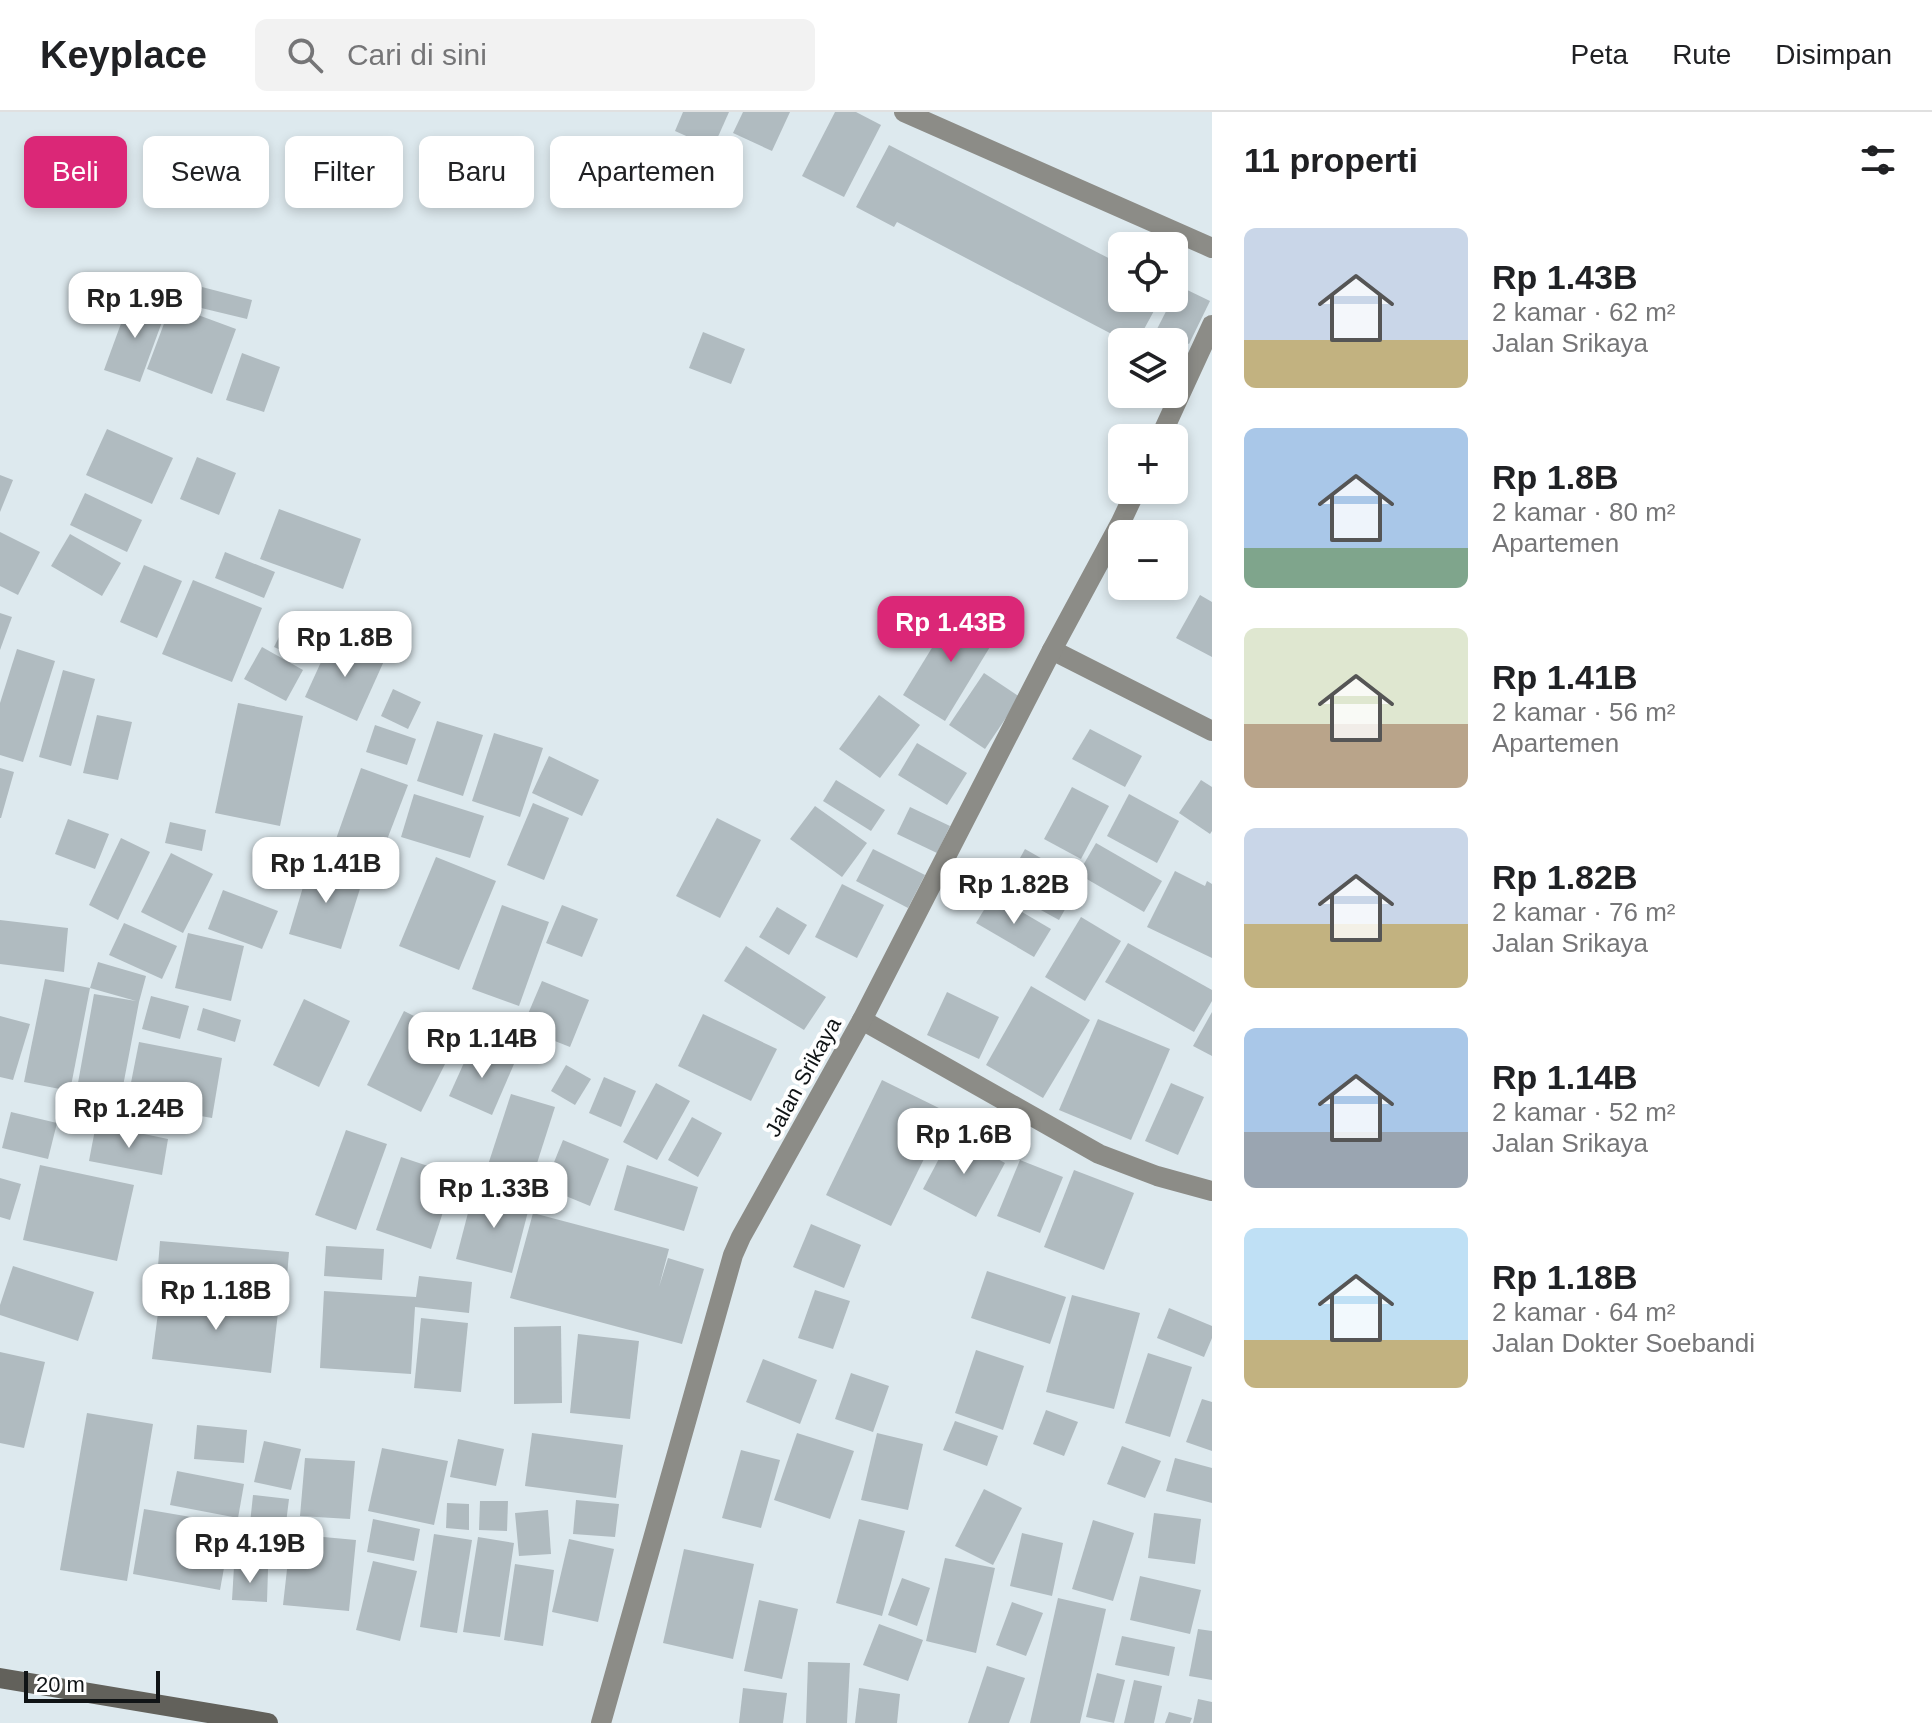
<!DOCTYPE html>
<html lang="id">
<meta charset="utf-8">
<style>
:root{--surface:#fff;--page:#f2f2f2;--text:#202124;--muted:#757577;--line:#e0e0e0;--accent:#db2777}
body{margin:0;font-family:Arial,sans-serif;background:var(--page);color:var(--text);height:100vh;display:flex;flex-direction:column;font-size:30px;white-space:nowrap}
*{box-sizing:border-box;margin:0}
p{font-size:26px;color:var(--muted)}
.icon{flex:none;width:44px;height:44px;fill:none;stroke:currentColor;stroke-width:2;stroke-linecap:round;stroke-linejoin:round}
.map{position:relative;flex:1;overflow:hidden}
.details{display:flex;flex-direction:column;background:var(--surface);width:720px}
.details>*{flex:none}
.banner{position:absolute;left:24px;top:24px;width:760px;height:72px;display:flex;gap:16px}
.tools{position:absolute;left:1108px;top:120px;display:grid;gap:16px}
.tools a{display:grid;place-items:center;width:80px;height:80px;border-radius:12px;background:var(--surface);box-shadow:0 4px 12px #0003;font-size:40px}
.scale{position:absolute;left:24px;bottom:20px;width:136px;box-sizing:border-box;padding-left:8px;border:4px solid #101416;border-top:0;font-size:22px;line-height:28px;white-space:nowrap;color:#101416;-webkit-text-stroke:6px #fff;paint-order:stroke}
.price{position:absolute;translate:-50% -68px;padding:0 18px;border-radius:16px;background:#fff;color:#222;font-size:26px;line-height:52px;filter:drop-shadow(0 2px 4px #0008)}
.price::after{content:'';position:absolute;left:50%;top:48px;width:24px;height:18px;margin-left:-12px;background:inherit;clip-path:polygon(0 0,100% 0,50% 100%)}
.price.current{background:var(--accent);color:#fff}
ul{padding:0;list-style:none}
li{display:flex;align-items:center;gap:24px;height:200px;padding:0 32px}
li span{display:grid;place-items:center;flex:none;width:224px;height:160px;border-radius:12px;color:#555}
li>.icon{margin-inline-start:auto}
span .icon{width:96px;height:96px;fill:#fffc;stroke-width:1}
li b{font-size:34px}
h2{display:flex;justify-content:space-between;align-items:center;height:96px;padding:0 32px;font-size:34px}
.chip{padding:0 28px;border-radius:12px;background:var(--surface);box-shadow:0 4px 12px #0003;font-size:28px;line-height:72px}
.chip.current{background:var(--accent);color:#fff}
header{display:flex;align-items:center;gap:48px;box-sizing:border-box;height:112px;padding:0 40px;background:var(--surface);border-bottom:2px solid var(--line)}
header strong{font-size:38px}
nav{display:flex;gap:44px;margin-inline-start:auto;font-size:28px}
.search{width:560px;height:72px;background:var(--page);display:flex;align-items:center;gap:20px;box-sizing:border-box;padding:0 28px;border-radius:12px;color:var(--muted);font-size:30px}
main{display:flex;flex:1;min-height:0}
.map>svg:first-child{display:block}
</style>
<header>
<strong>Keyplace</strong>
<div class="search"><svg class="icon" aria-label="search" viewBox="0 0 24 24"><circle cx="10" cy="10" r="6"/><path d="M15 15l6 6"/></svg>Cari di sini</div>
<nav><a>Peta</a><a>Rute</a><a>Disimpan</a></nav>
</header>
<main>
<div class="map">
<svg width="1212" height="1611" viewBox="0 0 1212 1611">
<rect width="100%" height="100%" fill="#dde9ee"/>
<g fill="#b0bbc0">
<path d="M683,0h46l-16,36 -38,-17z"/>
<path d="M743,0h47l-18,39 -39,-18z"/>
<path d="M835,0h21l25,13 -37,72 -42,-21z"/>
<path d="M889,33l233,120v33h39l-24,44h-10l-230,-120 -3,5 -38,-20z"/>
<path d="M1179,174l31,15 -21,43 -32,-15z"/>
<path d="M202,175l50,13 -5,19 -50,-12z"/>
<path d="M130,187l36,12 -26,71 -36,-12z"/>
<path d="M171,193l65,24 -24,65 -65,-25z"/>
<path d="M703,220l42,17 -14,35 -42,-16z"/>
<path d="M242,241l38,14 -16,45 -38,-12z"/>
<path d="M107,317l66,29 -21,46 -66,-29z"/>
<path d="M197,345l39,16 -17,42 -39,-16z"/>
<path d="M0,363l13,5 -13,32z"/>
<path d="M85,381l57,27 -15,32 -57,-27z"/>
<path d="M279,397l82,30 -18,50 -83,-30z"/>
<path d="M0,420l40,20 -22,43 -18,-9z"/>
<path d="M70,422l51,29 -19,33 -51,-30z"/>
<path d="M225,440l50,20 -11,26 -49,-20z"/>
<path d="M144,453l38,16 -25,57 -37,-16z"/>
<path d="M193,468l69,28 -30,74 -70,-28z"/>
<path d="M1200,483l12,7v55l-36,-19z"/>
<path d="M957,495l42,25 -54,89 -42,-26z"/>
<path d="M0,501l12,4 -12,33z"/>
<path d="M287,509l35,16 -12,26 -36,-16z"/>
<path d="M332,526l52,23 -27,60 -52,-24z"/>
<path d="M262,535l41,23 -17,31 -42,-22z"/>
<path d="M17,537l38,12 -32,101 -23,-7v-52z"/>
<path d="M63,558l32,9 -24,87 -32,-9z"/>
<path d="M984,561l36,24 -35,52 -36,-24z"/>
<path d="M393,577l28,13 -13,27 -27,-13z"/>
<path d="M879,583l41,30 -40,53 -41,-29z"/>
<path d="M238,591l65,13 -23,110 -65,-13z"/>
<path d="M97,603l35,7 -14,58 -35,-7z"/>
<path d="M437,609l46,14 -20,61 -46,-15z"/>
<path d="M375,613l41,14 -9,26 -41,-13z"/>
<path d="M1090,617l52,27 -17,31 -53,-28z"/>
<path d="M494,621l49,15 -23,69 -48,-16z"/>
<path d="M917,631l50,30 -20,32 -49,-30z"/>
<path d="M549,644l50,24 -17,36 -50,-23z"/>
<path d="M0,656l14,4 -13,46h-1z"/>
<path d="M361,656l47,17 -28,73 -45,-16z"/>
<path d="M836,668l49,30 -14,21 -48,-30z"/>
<path d="M1201,668l11,7v44l-2,3 -31,-21z"/>
<path d="M1072,675l37,19 -28,53 -37,-20z"/>
<path d="M414,682l70,22 -14,42 -69,-21z"/>
<path d="M1129,682l50,27 -22,42 -50,-27z"/>
<path d="M533,691l36,15 -25,62 -37,-15z"/>
<path d="M815,694l52,37 -25,34 -52,-38z"/>
<path d="M910,695l40,19 -13,27 -40,-19z"/>
<path d="M717,706l44,22 -41,78 -44,-22z"/>
<path d="M68,707l41,15 -14,35 -40,-15z"/>
<path d="M170,710l36,8 -4,21 -37,-8z"/>
<path d="M121,726l29,14 -32,68 -29,-15z"/>
<path d="M1096,731l66,38 -18,31 -66,-38z"/>
<path d="M873,737l52,26 -17,33 -52,-27z"/>
<path d="M1025,737l56,32 -22,39 -56,-31z"/>
<path d="M171,741l42,21 -30,59 -42,-21z"/>
<path d="M436,745l60,24 -37,89 -60,-24z"/>
<path d="M311,748l53,16 -23,73 -52,-15z"/>
<path d="M1175,759l30,15 2,-5 5,3v74l-65,-31z"/>
<path d="M842,772l42,21 -27,53 -42,-21z"/>
<path d="M223,778l55,21 -16,38 -54,-20z"/>
<path d="M993,783l58,34 -17,28 -58,-34z"/>
<path d="M502,793l47,17 -30,84 -47,-17z"/>
<path d="M562,793l36,14 -16,38 -36,-14z"/>
<path d="M777,795l30,18 -18,30 -30,-18z"/>
<path d="M1081,805l40,24 -36,60 -40,-24z"/>
<path d="M0,808l68,8 -4,44 -64,-8z"/>
<path d="M124,811l53,23 -15,33 -53,-24z"/>
<path d="M188,821l56,13 -13,55 -56,-13z"/>
<path d="M1128,831l84,47v11l-18,31 -89,-50z"/>
<path d="M746,834l80,51 -22,33 -80,-49z"/>
<path d="M98,850l48,14 -7,26 -19,100 -44,-8 18,-100 42,7 -46,-13z"/>
<path d="M45,867l45,9 -20,103 -46,-9z"/>
<path d="M542,869l47,19 -19,47 -48,-19z"/>
<path d="M1031,874l59,34 -47,78 -57,-33z"/>
<path d="M947,880l52,25 -20,42 -52,-24z"/>
<path d="M151,884l38,10 -9,33 -38,-10z"/>
<path d="M304,887l46,22 -31,66 -46,-22z"/>
<path d="M203,896l38,12 -6,22 -38,-12z"/>
<path d="M404,899l54,27 -37,74 -54,-27z"/>
<path d="M1212,900v44l-19,-10z"/>
<path d="M703,902l74,35 -26,52 -73,-35z"/>
<path d="M0,904l30,8 -17,56 -13,-3z"/>
<path d="M1098,907l72,30 -39,91 -72,-30z"/>
<path d="M139,930l83,16 -10,60 -85,-15z"/>
<path d="M472,933l42,19 -22,51 -43,-19z"/>
<path d="M566,953l25,14 -16,26 -24,-14z"/>
<path d="M604,965l32,14 -15,36 -32,-14z"/>
<path d="M882,968l65,32 -56,114 -65,-31z"/>
<path d="M656,971l34,18 -33,59 -34,-18z"/>
<path d="M1171,971l33,14 -26,58 -33,-14z"/>
<path d="M511,982l44,13 -24,75 -44,-14z"/>
<path d="M11,1000l46,11 -9,36 -46,-11z"/>
<path d="M692,1005l30,16 -24,44 -30,-17z"/>
<path d="M96,1012l72,15 -6,36 -73,-14z"/>
<path d="M346,1018l41,14 -31,86 -41,-15z"/>
<path d="M952,1022l53,29 -29,54 -53,-28z"/>
<path d="M563,1028l46,19 -19,47 -46,-19z"/>
<path d="M401,1045l54,18 -24,74 -55,-19z"/>
<path d="M1020,1048l43,17 -23,56 -43,-17z"/>
<path d="M40,1053l94,20 -17,76 -94,-21z"/>
<path d="M627,1053l71,22 -14,44 -70,-21z"/>
<path d="M1074,1058l60,23 -30,77 -60,-23z"/>
<path d="M0,1066l21,6 -11,36 -10,-3z"/>
<path d="M475,1074l56,14 -19,73 -56,-14z"/>
<path d="M533,1101l136,36 -10,38 9,-29 36,11 -22,75 -172,-46z"/>
<path d="M811,1112l50,21 -17,43 -51,-21z"/>
<path d="M160,1129l129,11 -3,37 -129,-10z"/>
<path d="M326,1134l58,3 -2,31 -58,-4z"/>
<path d="M13,1154l81,26 -16,49 -78,-26v-10z"/>
<path d="M987,1159l79,26 -16,47 -79,-26z"/>
<path d="M419,1164l53,6 -3,31 -54,-6 -4,67 -91,-6 4,-77 92,6z"/>
<path d="M161,1178l118,14 -8,69 -119,-14z"/>
<path d="M815,1178l35,11 -17,48 -35,-11z"/>
<path d="M1072,1183l68,18 -26,96 -68,-17z"/>
<path d="M1169,1196l43,18v12l-8,19 -47,-19z"/>
<path d="M421,1206l47,5 -7,69 -47,-4z"/>
<path d="M561,1214l1,77 -48,1v-77z"/>
<path d="M578,1222l61,7 -9,78 -60,-6z"/>
<path d="M976,1238l48,16 -21,64 -48,-17z"/>
<path d="M0,1240l45,10 -21,86 -24,-5z"/>
<path d="M1148,1241l44,14 -22,70 -45,-14z"/>
<path d="M763,1247l54,21 -17,44 -54,-22z"/>
<path d="M851,1261l38,13 -16,46 -38,-13z"/>
<path d="M1202,1287l10,3v49l-26,-9z"/>
<path d="M1046,1298l32,12 -14,34 -31,-12z"/>
<path d="M87,1301l66,11 -26,157 -67,-11z"/>
<path d="M955,1309l43,15 -11,30 -44,-16z"/>
<path d="M197,1313l50,5 -3,33 -50,-4z"/>
<path d="M532,1321l91,12 -7,53 -91,-12z"/>
<path d="M797,1321l57,18 -24,68 -56,-19z"/>
<path d="M877,1321l46,11 -15,66 -47,-10z"/>
<path d="M458,1327l46,10 -8,37 -46,-9z"/>
<path d="M264,1329l37,8 -10,41 -37,-8z"/>
<path d="M1122,1334l39,15 -16,37 -38,-14z"/>
<path d="M382,1336l66,13 -14,64 -66,-14z"/>
<path d="M741,1338l39,10 -19,68 -39,-10z"/>
<path d="M305,1346l50,3 -5,58 -50,-3z"/>
<path d="M1175,1346l37,10v35l-46,-12z"/>
<path d="M177,1359l67,13 -6,34 -68,-13z"/>
<path d="M984,1377l38,19 -29,57 -38,-19z"/>
<path d="M253,1383l36,4 -7,57 -35,-4z"/>
<path d="M576,1388l43,4 -4,33 -42,-3z"/>
<path d="M480,1389h28l-1,30 -28,-1z"/>
<path d="M447,1391l22,1v26l-23,-2z"/>
<path d="M144,1397l88,15 -12,66 -87,-16z"/>
<path d="M548,1398l3,44 -32,2 -4,-43z"/>
<path d="M1154,1401l47,6 -6,45 -47,-6z"/>
<path d="M373,1407l47,10 -6,32 -47,-9z"/>
<path d="M859,1407l46,12 -23,85 -46,-13z"/>
<path d="M1093,1408l41,13 -21,68 -41,-12z"/>
<path d="M1022,1421l41,10 -11,53 -42,-10z"/>
<path d="M291,1422l65,6 -7,71 -66,-6z"/>
<path d="M434,1422l38,6 -15,93 -37,-6z"/>
<path d="M478,1425l36,6 -14,94 -37,-5z"/>
<path d="M569,1427l45,10 -16,73 -46,-10z"/>
<path d="M684,1437l70,15 -21,95 -70,-16z"/>
<path d="M945,1446l50,10 -19,85 -50,-12z"/>
<path d="M373,1449l44,10 -17,70 -44,-11z"/>
<path d="M515,1452l39,6 -11,76 -39,-6z"/>
<path d="M234,1455l34,2 -1,33 -35,-2z"/>
<path d="M1140,1464l61,14 -11,44 -60,-14z"/>
<path d="M902,1466l28,10 -13,38 -29,-11z"/>
<path d="M1058,1486l48,11 -26,114h-50z"/>
<path d="M759,1488l39,9 -16,70 -38,-8z"/>
<path d="M1012,1490l31,11 -17,43 -30,-11z"/>
<path d="M879,1512l44,16 -15,41 -45,-16z"/>
<path d="M1198,1517l14,2v49l-23,-4z"/>
<path d="M1122,1524l53,11 -6,29 -54,-11z"/>
<path d="M808,1550l42,1 -3,60h-41z"/>
<path d="M987,1554l38,12 -16,45h-41z"/>
<path d="M1097,1561l28,7 -11,43 -28,-6z"/>
<path d="M1134,1568l28,6 -8,37h-30z"/>
<path d="M743,1576l44,5 -4,30h-44z"/>
<path d="M859,1576l41,6 -3,29h-42z"/>
<path d="M1198,1587l14,3v21h-19z"/>
<path d="M1169,1600l23,6 -2,5h-25z"/>
</g>
<g fill="none" stroke-linecap="round" stroke-linejoin="round">
<g stroke="#8c8c87" stroke-width="20">
<path d="M904,0l308,136"/>
<path d="M1160,326l52,-113"/>
<path d="M1052,538l160,81"/>
<path d="M862,908l237,134 58,22 55,15"/>
<path d="M601,1611l132,-468 8,-18 121,-217 190,-370 69,-128 15,-32"/>
</g>
<path stroke="#62615b" stroke-width="20" d="M0,1566l268,45"/>
</g>
<g text-anchor="middle" dominant-baseline="central" stroke-width="8" stroke-linejoin="round" paint-order="stroke">
<g font-size="22" fill="#101416" stroke="#fff">
<text transform="translate(803 965) rotate(-61)">Jalan Srikaya</text>
</g>
</g>
</svg>
<div class="tools">
<a><svg class="icon" aria-label="locate" viewBox="0 0 24 24"><circle cx="12" cy="12" r="6"/><path d="M12 2v4M12 18v4M2 12h4M18 12h4"/></svg></a>
<a><svg class="icon" aria-label="layers" viewBox="0 0 24 24"><path d="M12 4l9 5-9 5-9-5zM3 14l9 5 9-5"/></svg></a>
<a>+</a>
<a>−</a>
</div>
<div class="scale">20 m</div>
<b class="price" style="left:135px;top:228px">Rp 1.9B</b>
<b class="price current" style="left:951px;top:552px">Rp 1.43B</b>
<b class="price" style="left:345px;top:567px">Rp 1.8B</b>
<b class="price" style="left:326px;top:793px">Rp 1.41B</b>
<b class="price" style="left:1014px;top:814px">Rp 1.82B</b>
<b class="price" style="left:482px;top:968px">Rp 1.14B</b>
<b class="price" style="left:129px;top:1038px">Rp 1.24B</b>
<b class="price" style="left:964px;top:1064px">Rp 1.6B</b>
<b class="price" style="left:494px;top:1118px">Rp 1.33B</b>
<b class="price" style="left:216px;top:1220px">Rp 1.18B</b>
<b class="price" style="left:250px;top:1473px">Rp 4.19B</b>
<div class="banner">
<a class="chip current">Beli</a>
<a class="chip">Sewa</a>
<a class="chip">Filter</a>
<a class="chip">Baru</a>
<a class="chip">Apartemen</a>
</div>
</div>
<section class="details">
<h2>11 properti<svg class="icon" aria-label="filters" viewBox="0 0 24 24"><path d="M4 7h16M4 17h16"/><circle cx="9" cy="7" r="2"/><circle cx="15" cy="17" r="2"/></svg></h2>
<ul>
<li><span style="background:linear-gradient(#c9d6e8 70%,#c2b280 0)"><svg class="icon" aria-label="home" viewBox="0 0 24 24"><path d="M3 11l9-7 9 7M6 9v11h12V9"/></svg></span><div><b>Rp 1.43B</b><p>2 kamar · 62 m²</p><p>Jalan Srikaya</p></div></li>
<li><span style="background:linear-gradient(#a9c7e8 75%,#7fa58c 0)"><svg class="icon" aria-label="home" viewBox="0 0 24 24"><path d="M3 11l9-7 9 7M6 9v11h12V9"/></svg></span><div><b>Rp 1.8B</b><p>2 kamar · 80 m²</p><p>Apartemen</p></div></li>
<li><span style="background:linear-gradient(#dfe7d0 60%,#b9a48a 0)"><svg class="icon" aria-label="home" viewBox="0 0 24 24"><path d="M3 11l9-7 9 7M6 9v11h12V9"/></svg></span><div><b>Rp 1.41B</b><p>2 kamar · 56 m²</p><p>Apartemen</p></div></li>
<li><span style="background:linear-gradient(#c9d6e8 60%,#c2b280 0)"><svg class="icon" aria-label="home" viewBox="0 0 24 24"><path d="M3 11l9-7 9 7M6 9v11h12V9"/></svg></span><div><b>Rp 1.82B</b><p>2 kamar · 76 m²</p><p>Jalan Srikaya</p></div></li>
<li><span style="background:linear-gradient(#a9c7e8 65%,#9aa5b1 0)"><svg class="icon" aria-label="home" viewBox="0 0 24 24"><path d="M3 11l9-7 9 7M6 9v11h12V9"/></svg></span><div><b>Rp 1.14B</b><p>2 kamar · 52 m²</p><p>Jalan Srikaya</p></div></li>
<li><span style="background:linear-gradient(#bfe0f5 70%,#c2b280 0)"><svg class="icon" aria-label="home" viewBox="0 0 24 24"><path d="M3 11l9-7 9 7M6 9v11h12V9"/></svg></span><div><b>Rp 1.18B</b><p>2 kamar · 64 m²</p><p>Jalan Dokter Soebandi</p></div></li>
</ul>
</section>
</main>
